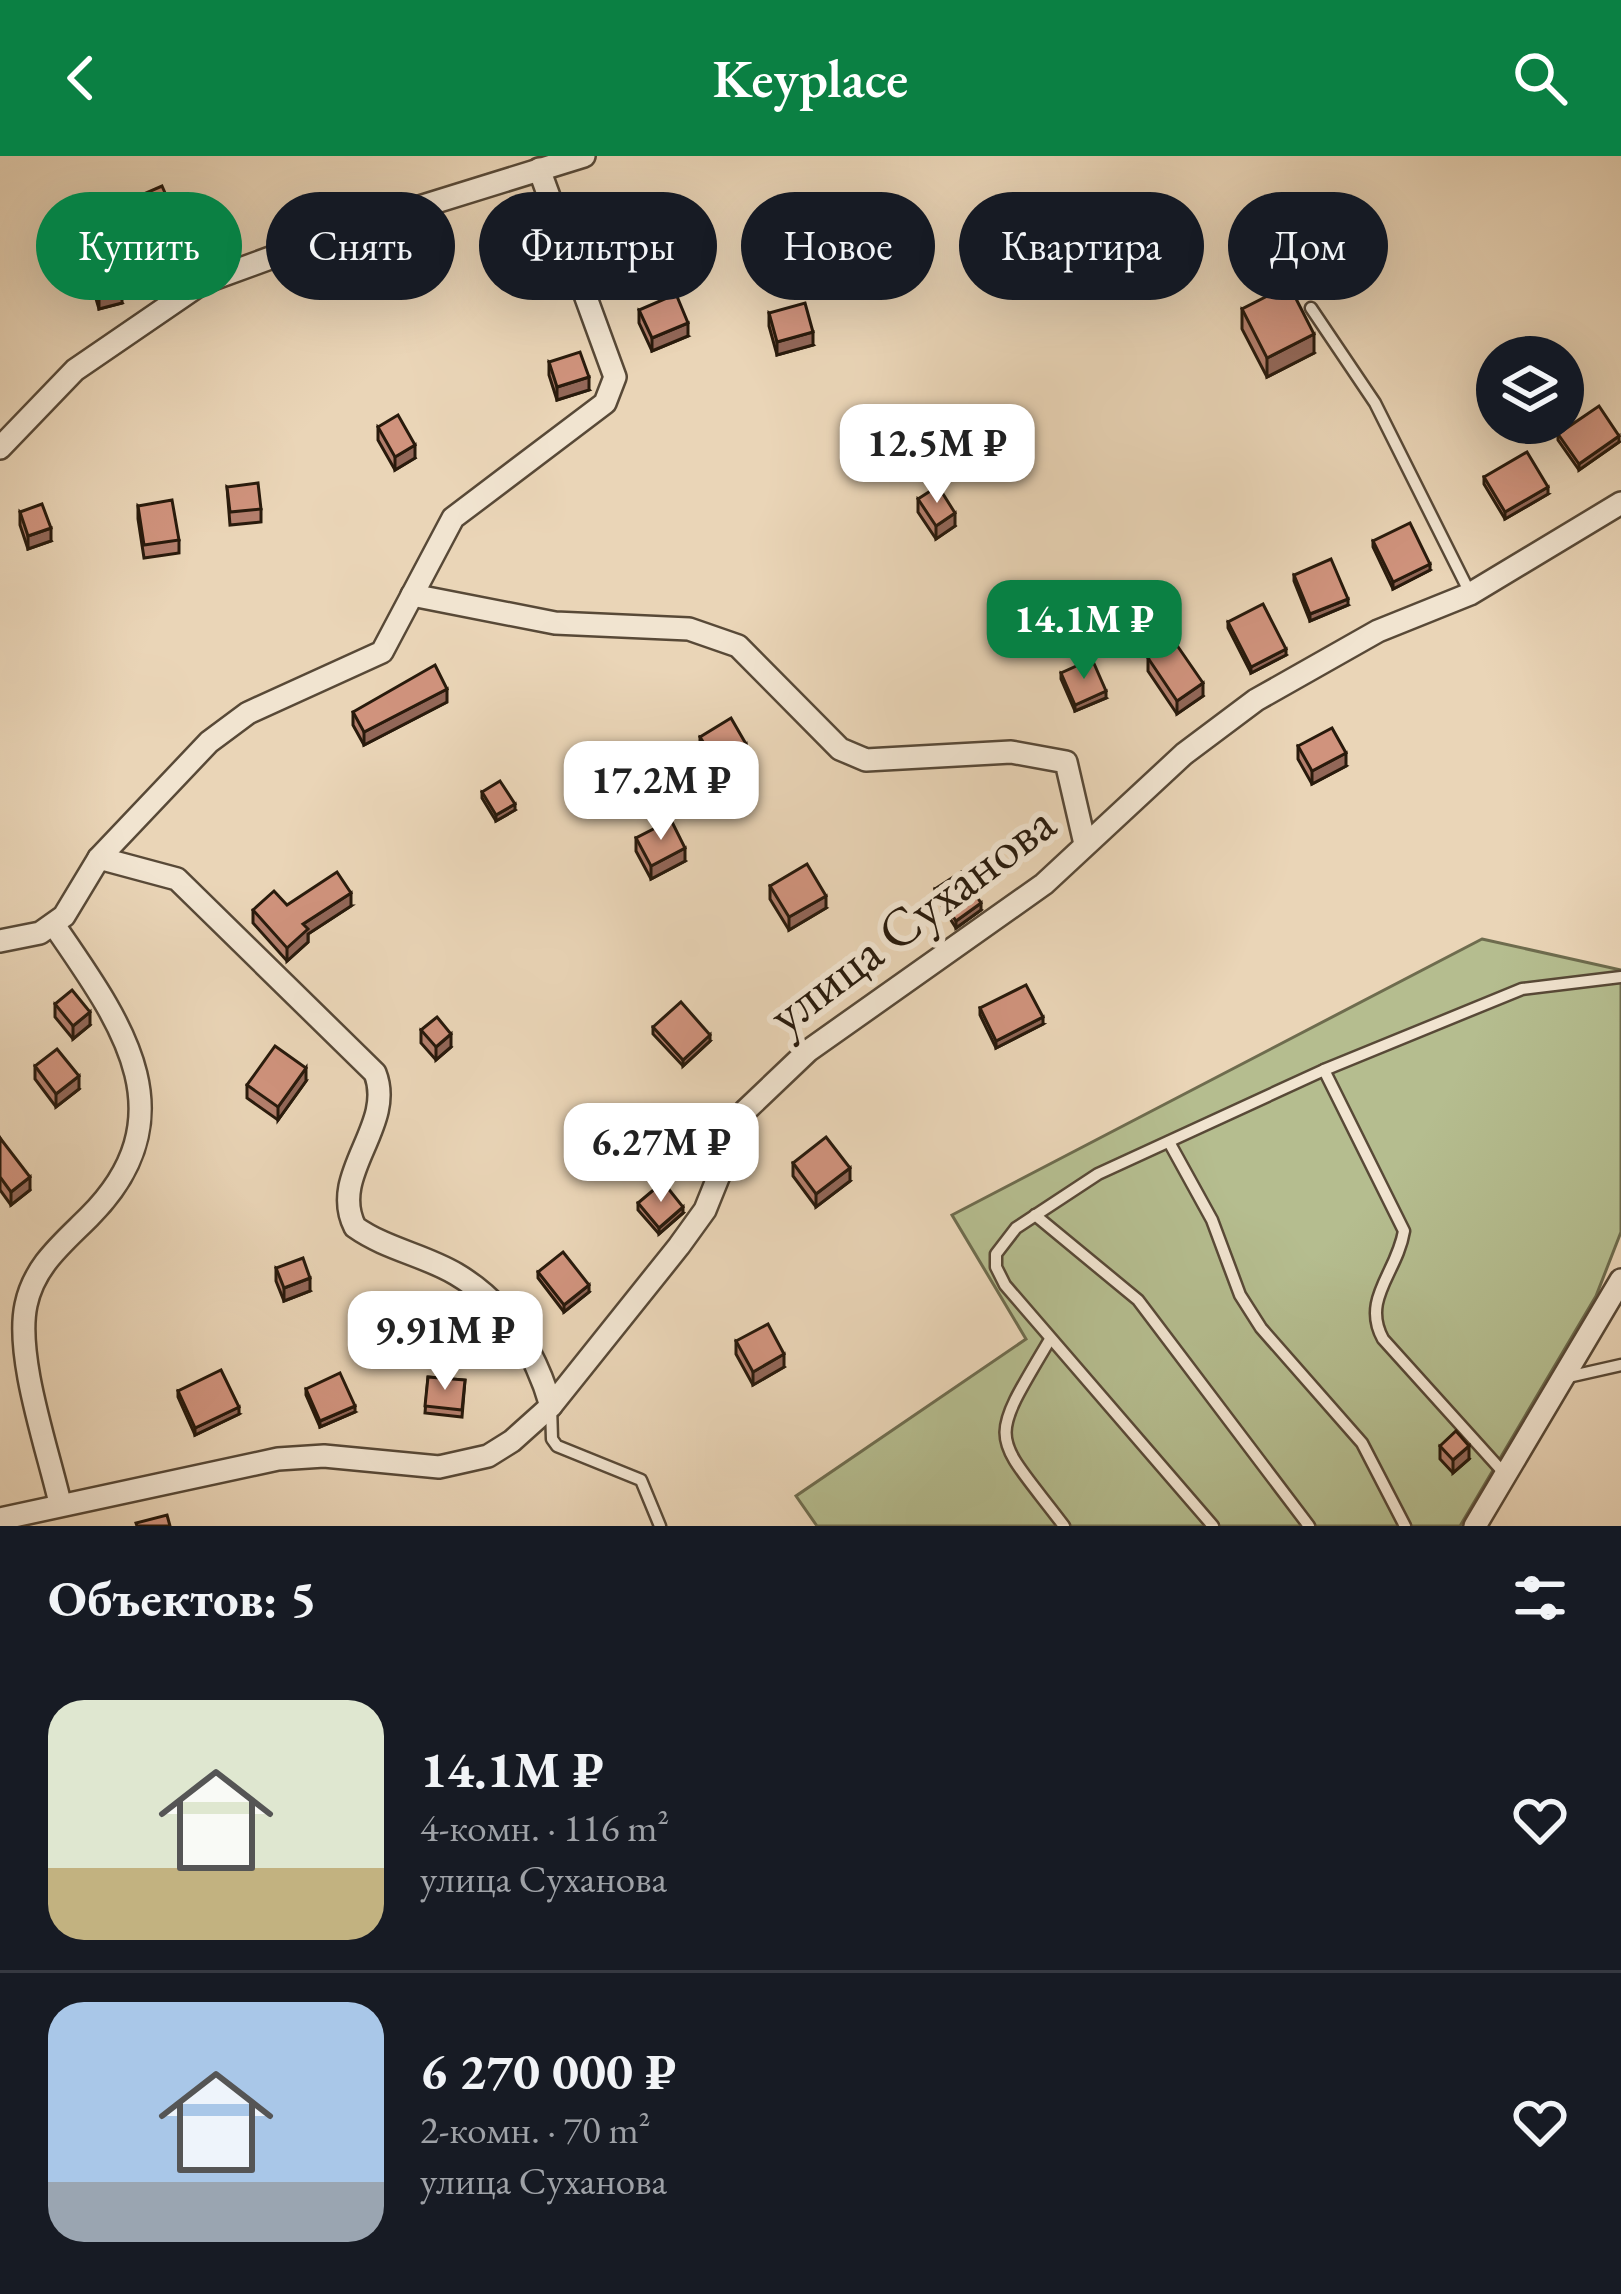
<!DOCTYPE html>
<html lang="ru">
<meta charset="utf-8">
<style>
:root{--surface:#171b24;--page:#20242c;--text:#f1f3f6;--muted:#9ea1a6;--line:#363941;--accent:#0b8043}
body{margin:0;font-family:"EB Garamond",serif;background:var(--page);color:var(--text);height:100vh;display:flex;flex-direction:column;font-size:45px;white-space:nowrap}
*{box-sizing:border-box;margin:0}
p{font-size:39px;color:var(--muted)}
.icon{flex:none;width:66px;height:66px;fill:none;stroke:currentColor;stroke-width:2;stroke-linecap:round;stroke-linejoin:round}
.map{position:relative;height:1370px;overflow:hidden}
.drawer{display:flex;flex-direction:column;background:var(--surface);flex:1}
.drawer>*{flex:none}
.hud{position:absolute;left:36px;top:36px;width:1551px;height:108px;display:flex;gap:24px}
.fabs{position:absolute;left:1476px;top:180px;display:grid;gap:24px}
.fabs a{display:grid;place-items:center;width:108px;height:108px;border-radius:50%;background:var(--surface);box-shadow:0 12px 48px #0002;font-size:60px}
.price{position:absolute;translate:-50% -102px;padding:0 27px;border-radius:24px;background:#fff;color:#222;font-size:39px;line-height:78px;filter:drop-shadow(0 3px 6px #0008)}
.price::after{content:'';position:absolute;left:50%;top:72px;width:36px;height:27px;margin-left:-18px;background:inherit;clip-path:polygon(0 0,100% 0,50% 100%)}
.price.selected{background:var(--accent);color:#fff}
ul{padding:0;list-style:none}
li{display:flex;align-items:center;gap:36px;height:300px;padding:0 48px}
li+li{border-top:3px solid var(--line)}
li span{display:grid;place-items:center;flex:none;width:336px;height:240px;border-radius:36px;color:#555}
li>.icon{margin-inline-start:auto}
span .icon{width:144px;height:144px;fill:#fffc;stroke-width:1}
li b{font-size:51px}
h2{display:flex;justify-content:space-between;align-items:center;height:144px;padding:0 48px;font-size:51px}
.pill{padding:0 42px;border-radius:54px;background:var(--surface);box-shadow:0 12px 48px #0002;font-size:42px;line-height:108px}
.pill.selected{background:var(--accent);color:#fff}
header{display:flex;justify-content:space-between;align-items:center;height:156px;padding:0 48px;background:var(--accent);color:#fff;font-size:54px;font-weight:600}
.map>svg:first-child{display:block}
</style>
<header><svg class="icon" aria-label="back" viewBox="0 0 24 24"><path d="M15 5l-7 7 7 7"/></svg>Keyplace<svg class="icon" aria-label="search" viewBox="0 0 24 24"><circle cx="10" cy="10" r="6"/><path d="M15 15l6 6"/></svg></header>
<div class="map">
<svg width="1621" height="1370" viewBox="0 0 1621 1370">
<rect width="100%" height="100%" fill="#ead5b7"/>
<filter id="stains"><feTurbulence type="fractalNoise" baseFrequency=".00167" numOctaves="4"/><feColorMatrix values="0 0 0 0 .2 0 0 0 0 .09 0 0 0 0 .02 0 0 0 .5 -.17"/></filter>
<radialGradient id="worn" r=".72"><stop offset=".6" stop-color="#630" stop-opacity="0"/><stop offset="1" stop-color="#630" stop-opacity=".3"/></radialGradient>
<path fill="#b5bd8f" stroke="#6e6c4e" stroke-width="3" d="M1482,783l139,31v262l-25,64 -136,230h-643l-21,-30 230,-157 -74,-124z"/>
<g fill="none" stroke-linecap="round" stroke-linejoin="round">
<defs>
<g id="service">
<path d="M1311,152l64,95 95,190"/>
<path d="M1324,914l80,161c-7,42 -43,68 -21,108l120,133"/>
<path d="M1169,986l43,78 28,75 21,33 101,115 43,83"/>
<path d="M1035,1059l103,85 171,226"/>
<path d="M1049,1185c-63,106 -57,90 15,185"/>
<path d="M1568,1221l53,-12"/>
<path d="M551,1250l1,33 5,7 84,34 19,46"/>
<path d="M1213,1370l-208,-241 -9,-18v-13l20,-26 82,-54 226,-104 198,-81 99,-12"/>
</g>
<g id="minor">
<path d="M0,292l75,-78 127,-87 153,-56 229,-71"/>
<path d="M412,439l143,28 134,6 49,17 102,103 26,11 145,-8 55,10 19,82"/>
<path d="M99,702l78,21 198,194c21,53 -47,101 -20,154 31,22 69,28 101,47 51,30 79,77 95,132"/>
<path d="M54,769c66,96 137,190 35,292 -27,27 -55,49 -63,88 -11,52 22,145 34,198"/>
<path d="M0,785l40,-8 24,-17 35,-58 110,-116 39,-29 134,-61 71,-134 152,-115 10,-26 -76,-208"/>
<path d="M0,1363l278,-60 46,-3 115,11 49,-11 24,-15 39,-35 128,-160 26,-36 40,-99 63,-60 236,-167 140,-130 72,-54 122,-69 92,-37 151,-91"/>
<path d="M1475,1370l146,-246"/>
</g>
</defs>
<use href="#service" stroke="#584937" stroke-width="15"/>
<use href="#minor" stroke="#584937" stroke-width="26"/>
<use href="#service" stroke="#f1e4d0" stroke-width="10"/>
<use href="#minor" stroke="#f1e4d0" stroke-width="21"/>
</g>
<g fill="#b37e6c" stroke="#281a0c" stroke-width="3">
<path d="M139,40l37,35 -23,10 -14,-32z"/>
<path d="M91,113l31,34 -23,6 -8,-27z"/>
<path d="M1242,153l72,44 -47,24 -25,-48z"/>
<path d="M639,154l49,26 -36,15 -13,-28z"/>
<path d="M769,157l44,32 -36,10 -8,-29z"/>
<path d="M549,206l40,28 -32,10 -8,-25z"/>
<path d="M378,271l37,31 -20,12 -17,-30z"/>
<path d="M1558,278l61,8 -40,28 -21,-30z"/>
<path d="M1484,321l64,17 -43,25 -21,-35z"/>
<path d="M227,331l34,22v13l-31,3z"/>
<path d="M918,343l37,27 -19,13 -18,-27z"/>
<path d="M138,350l41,34v13l-35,5 -6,-39z"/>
<path d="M20,356l31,29 -23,8 -8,-24z"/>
<path d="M1373,385l57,29 -37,19 -20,-42z"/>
<path d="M1294,419l54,30 -38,16 -16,-40z"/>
<path d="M1228,466l58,33 -35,18 -23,-45z"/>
<path d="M1148,502l55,38 -26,18 -29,-43z"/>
<path d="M1061,517l45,25 -31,13 -14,-32z"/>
<path d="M447,546l-83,43 -11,-20v-13z"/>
<path d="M700,581l46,20 -30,18 -16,-25z"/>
<path d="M1298,590l48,20 -34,18 -14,-25z"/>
<path d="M603,617l57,20 -40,23 -17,-30z"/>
<path d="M482,636l33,18 -19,11 -14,-23z"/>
<path d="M636,682l49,23 -34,18 -15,-28z"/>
<path d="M770,730l56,22 -37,22 -19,-31z"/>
<path d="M935,733l46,21 -25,18 -21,-33z"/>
<path d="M287,749l64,1 -43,28v8l-21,19 -34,-38v-13z"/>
<path d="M55,848l35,21 -17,14 -18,-22z"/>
<path d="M980,852l63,16 -47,24 -16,-33z"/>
<path d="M653,871l57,14 -27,25 -30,-32z"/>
<path d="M421,874l30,17 -15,13 -15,-17z"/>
<path d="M35,910l44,23 -23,18 -21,-28z"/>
<path d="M306,925l-28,39 -31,-22v-13z"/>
<path d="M0,982l30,52 -19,15 -11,-15z"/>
<path d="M793,1007l57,18 -34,26 -23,-31z"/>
<path d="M638,1047l45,10 -24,21 -21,-24z"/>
<path d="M276,1112l34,23 -26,10 -8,-20z"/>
<path d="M538,1116l51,20 -25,20 -26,-34z"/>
<path d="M736,1185l48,26 -31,18 -17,-31z"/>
<path d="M428,1221l37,3 -3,37 -37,-4z"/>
<path d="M306,1233l49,23 -35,15 -14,-32z"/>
<path d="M178,1235l61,23 -44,21 -17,-38z"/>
<path d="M1440,1290l29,13 -16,14 -13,-14z"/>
</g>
<g fill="#926758" stroke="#281a0c" stroke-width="3">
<path d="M176,62v13l-23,10v-13z"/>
<path d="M122,134v13l-23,6v-13z"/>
<path d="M688,167v13l-36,15v-13z"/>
<path d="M813,176v13l-36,10v-13z"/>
<path d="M1314,178v19l-47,24v-19z"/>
<path d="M589,221v13l-32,10v-13z"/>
<path d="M1619,280v6l-40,28v-6z"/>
<path d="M415,289v13l-20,12v-13z"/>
<path d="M1548,331v7l-43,25v-7z"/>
<path d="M955,357v13l-19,13v-13z"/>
<path d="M51,372v13l-23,8v-13z"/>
<path d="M1430,408v6l-37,19v-7z"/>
<path d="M1348,443v6l-38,16v-7z"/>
<path d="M1286,493v6l-35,18v-6z"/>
<path d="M1203,527v13l-26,18v-13z"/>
<path d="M447,533v13l-83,43v-13z"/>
<path d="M1106,535v7l-31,13v-6z"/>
<path d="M746,588v13l-30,18v-13z"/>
<path d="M1346,597v13l-34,18v-13z"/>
<path d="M660,624v13l-40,23v-13z"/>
<path d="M515,648v6l-19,11v-6z"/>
<path d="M685,692v13l-34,18v-13z"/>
<path d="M351,737v13l-43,28v8l-21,19v-13l16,-24z"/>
<path d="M826,740v12l-37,22v-13z"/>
<path d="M981,747v7l-25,18v-7z"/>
<path d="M90,856v13l-17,14v-13z"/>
<path d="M1043,861v7l-47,24v-7z"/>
<path d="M451,878v13l-15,13v-13z"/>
<path d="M710,879v6l-27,25v-6z"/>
<path d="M306,912v13l-28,39v-13z"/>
<path d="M79,920v13l-23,18v-13z"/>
<path d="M850,1012v13l-34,26v-13z"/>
<path d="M30,1021v13l-19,15v-13z"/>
<path d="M683,1051v6l-24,21v-6z"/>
<path d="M310,1122v13l-26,10v-13z"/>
<path d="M589,1129v7l-25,20v-7z"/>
<path d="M784,1198v13l-31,18v-13z"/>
<path d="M355,1250v6l-35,15v-6z"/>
<path d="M239,1251v7l-44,21v-7z"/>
<path d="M1469,1290v13l-16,14v-13z"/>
</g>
<g fill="#d0937d" stroke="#281a0c" stroke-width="3">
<path d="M162,30l14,32 -23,10 -14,-32z"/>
<path d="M114,107l8,27 -23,6 -8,-27z"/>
<path d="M1289,129l25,49 -47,24 -25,-49z"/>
<path d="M676,138l12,29 -36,15 -13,-28z"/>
<path d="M805,147l8,29 -36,10 -8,-29z"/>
<path d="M580,196l9,25 -32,10 -8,-25z"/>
<path d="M1599,250l20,30 -40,28 -21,-30z"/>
<path d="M398,259l17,30 -20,12 -17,-30z"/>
<path d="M1527,296l21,35 -43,25 -21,-35z"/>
<path d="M258,327l3,26 -31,3 -3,-25z"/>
<path d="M938,330l17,27 -19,13 -18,-27z"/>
<path d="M172,344l7,40 -35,5 -6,-39z"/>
<path d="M42,348l9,24 -23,8 -8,-24z"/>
<path d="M1410,367l20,41 -37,18 -20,-41z"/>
<path d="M1331,403l17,40 -38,15 -16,-39z"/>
<path d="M1263,448l23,45 -35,18 -23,-45z"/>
<path d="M1174,485l29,42 -26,18 -29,-43z"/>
<path d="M1092,503l14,32 -31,14 -14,-32z"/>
<path d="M435,509l12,24 -83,43 -11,-20z"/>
<path d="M731,562l15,26 -30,18 -16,-25z"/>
<path d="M1332,572l14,25 -34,18 -14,-25z"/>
<path d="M642,594l18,30 -40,23 -17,-30z"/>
<path d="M500,625l15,23 -19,11 -14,-23z"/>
<path d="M671,664l14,28 -34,18 -15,-28z"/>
<path d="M807,708l19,32 -37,21 -19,-31z"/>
<path d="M337,716l14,21 -48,31 5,5 -21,19 -34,-38 21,-19 13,14z"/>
<path d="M961,716l20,31 -25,18 -21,-32z"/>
<path d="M1026,829l17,32 -47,24 -16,-33z"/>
<path d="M72,834l18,22 -17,14 -18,-22z"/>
<path d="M681,846l29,33 -27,25 -30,-33z"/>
<path d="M437,861l14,17 -15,13 -15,-17z"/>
<path d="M275,890l31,22 -28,39 -31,-22z"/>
<path d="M57,893l22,27 -23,18 -21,-28z"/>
<path d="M826,981l24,31 -34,26 -23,-31z"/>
<path d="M0,982l30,39 -19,15 -11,-15z"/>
<path d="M663,1026l20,25 -24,21 -21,-25z"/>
<path d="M563,1096l26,33 -25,20 -26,-33z"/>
<path d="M303,1102l7,20 -26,10 -8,-20z"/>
<path d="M768,1168l16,30 -31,18 -17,-31z"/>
<path d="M221,1214l18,37 -44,21 -17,-37z"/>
<path d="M340,1217l15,33 -35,15 -14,-32z"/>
<path d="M428,1221l37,3 -3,30 -37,-4z"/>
<path d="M1456,1275l13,15 -16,14 -13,-14z"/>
<path d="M167,1359l3,11h-33l-1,-3z"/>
</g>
<g text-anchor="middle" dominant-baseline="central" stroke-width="12" stroke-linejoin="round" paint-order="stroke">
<g font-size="54" fill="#281a0c" stroke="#f1e4d0">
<text transform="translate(911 762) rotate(-37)">улица Суханова</text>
</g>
</g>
<rect width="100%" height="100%" filter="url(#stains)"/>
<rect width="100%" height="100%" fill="url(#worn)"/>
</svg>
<div class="fabs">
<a><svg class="icon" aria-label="layers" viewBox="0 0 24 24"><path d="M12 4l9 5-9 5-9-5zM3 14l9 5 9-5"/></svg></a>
</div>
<b class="price" style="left:937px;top:350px">12.5M ₽</b>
<b class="price selected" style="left:1084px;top:526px">14.1M ₽</b>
<b class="price" style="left:661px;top:687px">17.2M ₽</b>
<b class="price" style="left:661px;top:1049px">6.27M ₽</b>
<b class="price" style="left:445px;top:1237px">9.91M ₽</b>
<div class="hud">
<a class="pill selected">Купить</a>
<a class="pill">Снять</a>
<a class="pill">Фильтры</a>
<a class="pill">Новое</a>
<a class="pill">Квартира</a>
<a class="pill">Дом</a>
</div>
</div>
<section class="drawer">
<h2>Объектов: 5<svg class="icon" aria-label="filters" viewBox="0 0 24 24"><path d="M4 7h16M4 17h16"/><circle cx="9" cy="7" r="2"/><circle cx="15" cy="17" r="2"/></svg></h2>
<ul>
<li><span style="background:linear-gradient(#dfe7d0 70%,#c2b280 0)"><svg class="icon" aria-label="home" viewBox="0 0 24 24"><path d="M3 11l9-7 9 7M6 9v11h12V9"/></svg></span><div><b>14.1M ₽</b><p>4-комн. · 116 m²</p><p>улица Суханова</p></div><svg class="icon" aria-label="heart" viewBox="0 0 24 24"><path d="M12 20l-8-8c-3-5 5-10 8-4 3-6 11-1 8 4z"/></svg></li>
<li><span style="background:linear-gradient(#a9c7e8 75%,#9aa5b1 0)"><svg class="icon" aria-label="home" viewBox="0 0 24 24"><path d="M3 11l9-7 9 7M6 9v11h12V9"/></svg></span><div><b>6 270 000 ₽</b><p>2-комн. · 70 m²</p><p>улица Суханова</p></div><svg class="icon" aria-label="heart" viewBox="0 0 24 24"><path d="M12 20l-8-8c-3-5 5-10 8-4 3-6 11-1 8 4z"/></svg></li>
</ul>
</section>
